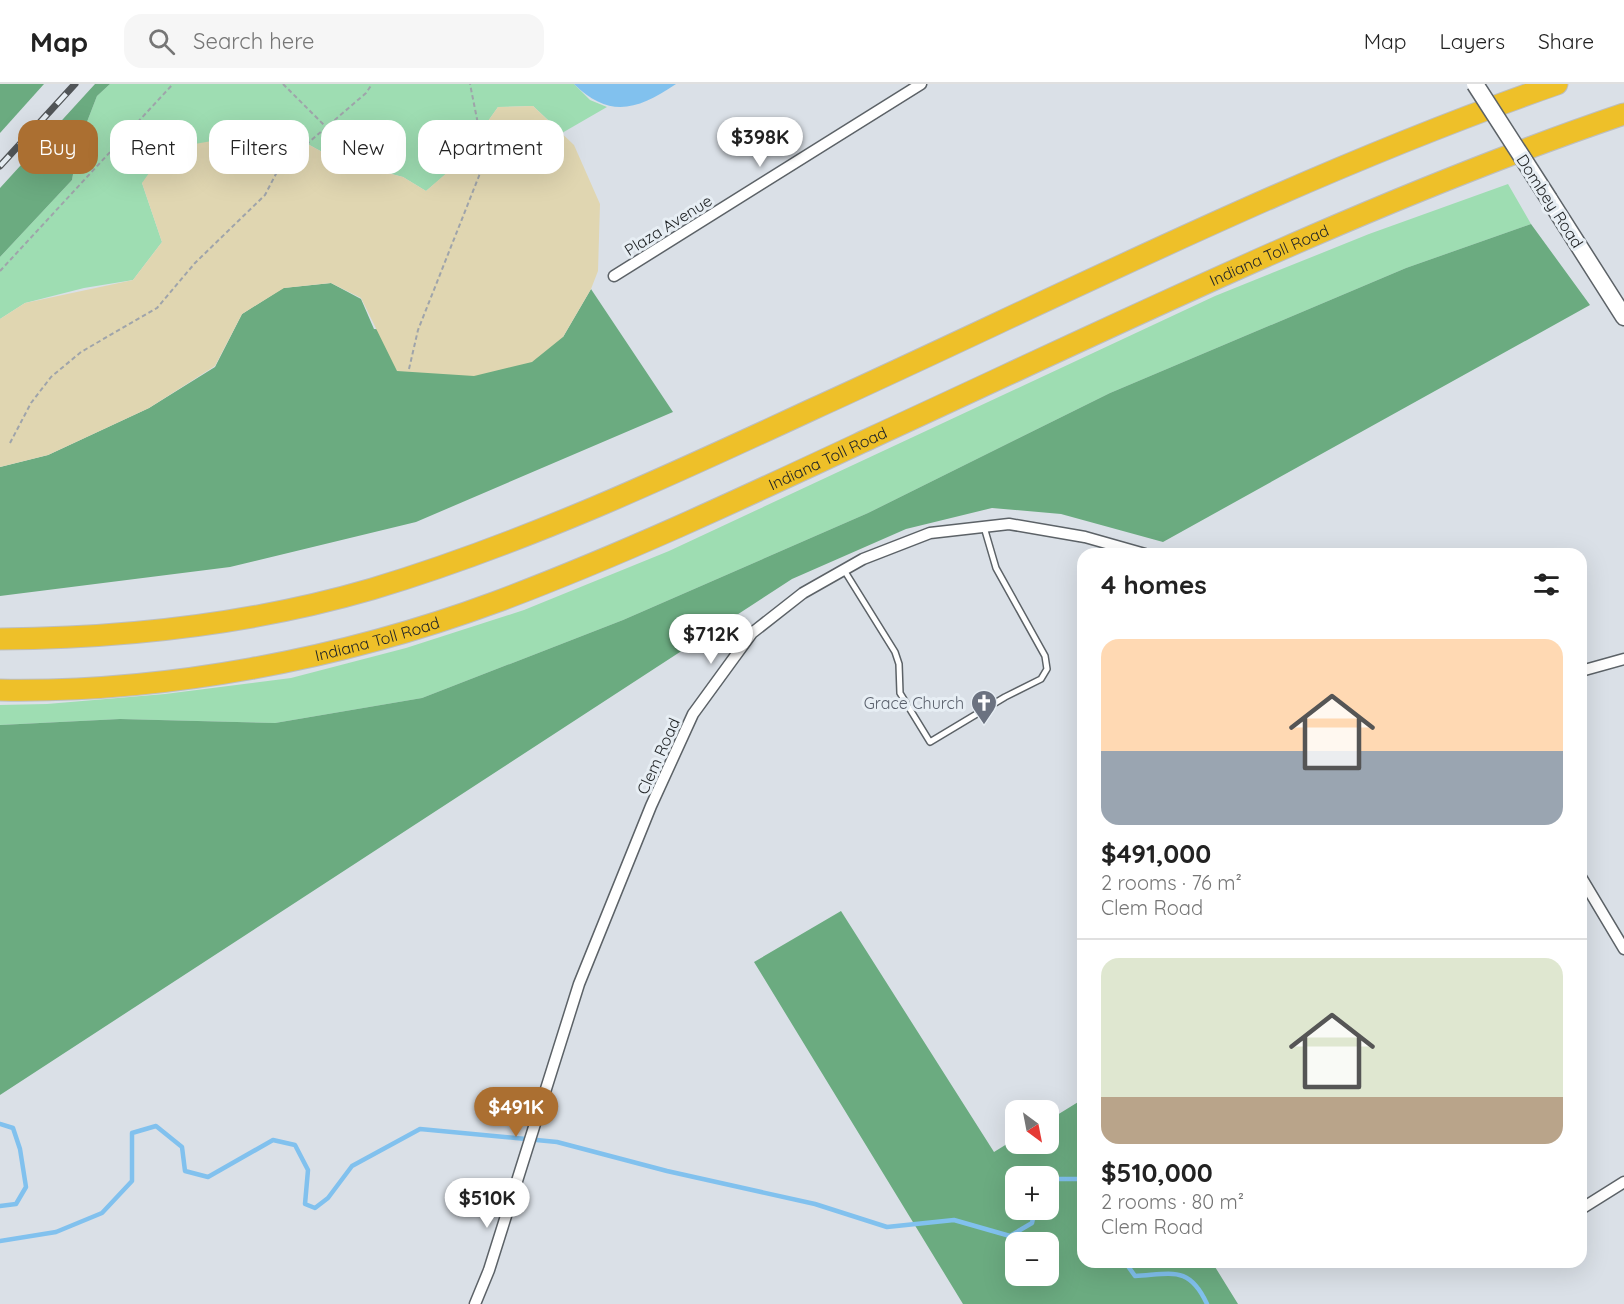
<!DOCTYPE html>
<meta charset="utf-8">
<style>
:root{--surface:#fff;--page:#f6f6f6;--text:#222;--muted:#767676;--line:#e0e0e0;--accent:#ab6f31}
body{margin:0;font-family:Quicksand,sans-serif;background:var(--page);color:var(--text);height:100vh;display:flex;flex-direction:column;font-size:22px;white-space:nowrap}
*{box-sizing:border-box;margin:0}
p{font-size:20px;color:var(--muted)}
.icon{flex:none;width:33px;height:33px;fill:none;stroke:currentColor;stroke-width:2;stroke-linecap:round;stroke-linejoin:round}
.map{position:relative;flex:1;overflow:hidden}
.details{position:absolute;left:1077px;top:464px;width:510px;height:720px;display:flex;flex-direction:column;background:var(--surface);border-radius:18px;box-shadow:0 6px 24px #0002}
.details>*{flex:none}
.guide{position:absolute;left:18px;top:36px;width:570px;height:54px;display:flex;gap:12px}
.needle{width:39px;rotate:148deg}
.tools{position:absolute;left:1005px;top:1016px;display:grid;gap:12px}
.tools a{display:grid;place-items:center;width:54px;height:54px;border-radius:12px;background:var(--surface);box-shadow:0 6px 24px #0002;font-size:30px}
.price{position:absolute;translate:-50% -51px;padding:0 14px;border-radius:21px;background:#fff;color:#222;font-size:20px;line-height:39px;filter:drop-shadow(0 2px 3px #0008)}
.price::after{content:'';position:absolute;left:50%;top:36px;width:18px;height:14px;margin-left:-9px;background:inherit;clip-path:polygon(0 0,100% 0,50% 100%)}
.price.active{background:var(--accent);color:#fff}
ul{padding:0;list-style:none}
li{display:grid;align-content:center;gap:12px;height:318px;padding:0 24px}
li+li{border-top:2px solid var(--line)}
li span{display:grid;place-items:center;height:186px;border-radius:18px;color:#555}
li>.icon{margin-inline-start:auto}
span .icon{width:108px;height:108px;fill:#fffc;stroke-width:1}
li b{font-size:26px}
h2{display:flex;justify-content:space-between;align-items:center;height:72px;padding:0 24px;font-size:26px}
.tag{padding:0 21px;border-radius:18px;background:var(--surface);box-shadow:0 6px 24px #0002;font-size:21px;line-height:54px}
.tag.active{background:var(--accent);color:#fff}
header{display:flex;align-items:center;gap:36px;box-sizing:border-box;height:84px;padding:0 30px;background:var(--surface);border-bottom:2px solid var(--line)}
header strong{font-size:28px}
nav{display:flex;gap:33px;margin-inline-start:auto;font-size:21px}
.search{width:420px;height:54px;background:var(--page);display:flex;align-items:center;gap:15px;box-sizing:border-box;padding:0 21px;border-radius:18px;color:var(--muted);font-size:22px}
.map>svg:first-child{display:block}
</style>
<header>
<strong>Map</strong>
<div class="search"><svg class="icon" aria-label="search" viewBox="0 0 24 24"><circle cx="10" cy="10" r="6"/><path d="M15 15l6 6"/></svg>Search here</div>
<nav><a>Map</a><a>Layers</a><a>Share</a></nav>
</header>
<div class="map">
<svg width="1624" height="1220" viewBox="0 0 1624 1220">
<rect width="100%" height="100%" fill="#dae0e7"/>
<g fill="#9eddb2">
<path d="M110,0h464l16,16 17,7 -45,26 -29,-27 -35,1 -40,57 -32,27 -23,-14 -66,-17 -57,-31 -138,54 20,59 -29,38 -49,8 -59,15 -25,16v-62l72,-77 6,-35 19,-49z"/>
<path d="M1508,100l23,40 -125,44 -296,125 -242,120 -245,107 -201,78 -147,25 -155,-4 -120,6v-20l47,-1 118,-10 126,-16 115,-30 118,-38 145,-59 546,-255 154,-62z"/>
</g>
<g fill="#6bab80" fill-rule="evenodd">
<path d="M0,0h44l-44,49z"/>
<path d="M95,0h15l-13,12 -19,49 -6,35 -72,77v-69z"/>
<path d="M1531,140l59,81 -427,237 -102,-28 -69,-6 -86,21 -114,50 -792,516v-370l120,-6 155,4 147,-25 201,-78 245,-107 242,-120 296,-125z"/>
<path d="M331,199l30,16 13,30 189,8 28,-48 82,123 -257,110 -186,45 -230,29v-129l48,-12 101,-47 66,-41 27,-53 41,-26z"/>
<path d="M841,827l153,241 21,-13 1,4h32l1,-23 34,-21v163h129l26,42h-275l-209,-342zM1016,1092h32v33h-32zM1016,1158h32v33h-32z"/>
</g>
<path fill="#e0d6b1" d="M533,22l41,39 26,59 -2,67 -7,18 -28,48 -31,25 -58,14 -77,-5 -36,-73 -30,-15 -47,5 -42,26 -27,52 -66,42 -101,47 -48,12v-148l25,-16 108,-23 29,-38 -20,-59 24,-34 114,-20 57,31 66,17 23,14 32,-28 40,-56z"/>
<path fill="#81c1ee" d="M574,0h102c-39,26 -66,35 -102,0z"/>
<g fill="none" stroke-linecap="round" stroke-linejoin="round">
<g stroke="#81c1ee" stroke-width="4.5">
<path d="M0,1040l13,4 7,21 6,38 -10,17 -16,2"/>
<path d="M1048,1095h35"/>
<path d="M0,1157l56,-9 46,-19 30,-32v-48l24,-7 26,21 3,24 23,6 65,-37 22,5 13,25 -3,34 10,4 13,-10 24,-32 68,-37 137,13 110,29 148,33 72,23 67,-7 56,16 22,-13 3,-14"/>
<path d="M1125,1178l10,14c37,-2 54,-11 72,28"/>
</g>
<defs>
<path id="lane" d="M844,486l51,82 4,12 1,29 30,49 75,-45 36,-18 6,-10 -2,-13 -49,-88 -12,-41"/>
<g id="street">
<path d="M614,192l307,-192"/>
<path d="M1581,587l43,-12"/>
<path d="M1581,793l43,72"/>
<path d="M1581,1125l43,-27"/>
<path d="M475,1220l14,-34 90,-286 72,-178 42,-92 59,-81 51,-40 60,-34 67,-26 79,-9 76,13 60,17"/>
</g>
<path id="secondary" d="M1549,115l75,118"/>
<g id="highway">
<path d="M0,555c124,-1 252,-15 372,-50 153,-46 297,-113 441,-180 246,-112 488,-236 744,-325"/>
<path id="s1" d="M0,606c164,3 342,-31 496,-88 128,-48 251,-106 375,-164 248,-114 494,-236 753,-324"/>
</g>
</defs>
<use href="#lane" stroke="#5c6267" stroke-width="8"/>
<use href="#street" stroke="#5c6267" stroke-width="13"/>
<use href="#secondary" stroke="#5c6267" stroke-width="19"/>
<use href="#highway" stroke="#bdbebe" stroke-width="23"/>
<g stroke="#9fa4aa" stroke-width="2" stroke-dasharray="4.5 3" stroke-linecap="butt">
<path d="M283,0l43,43"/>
<path d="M0,187l173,-187"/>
<path d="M409,285l9,-39 61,-154 7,-34 -8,-18 -8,-40"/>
<path d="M10,359l21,-40 20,-26 30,-25 76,-44 38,-45 70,-68 14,-27 87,-75 6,-9"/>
</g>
<use href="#lane" stroke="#fff" stroke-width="5"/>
<use href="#street" stroke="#fff" stroke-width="10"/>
<use href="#secondary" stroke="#fff" stroke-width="16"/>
<use href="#highway" stroke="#eec029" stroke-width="21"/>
<defs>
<path id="rail" d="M0,82l75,-82"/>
</defs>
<use href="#rail" stroke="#515558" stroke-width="7"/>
<use href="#rail" stroke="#e7eef4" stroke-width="4.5" stroke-dasharray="14" stroke-linecap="butt"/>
<defs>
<path id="secondary-bridge" d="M1475,0l74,115"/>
</defs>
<use href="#secondary-bridge" stroke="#5c6267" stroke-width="19" stroke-linecap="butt"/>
<use href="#secondary-bridge" stroke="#fff" stroke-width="16"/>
</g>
<defs>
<symbol id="church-pin" viewBox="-11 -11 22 30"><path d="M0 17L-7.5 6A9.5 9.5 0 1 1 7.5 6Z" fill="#6b7280" stroke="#e7eef4"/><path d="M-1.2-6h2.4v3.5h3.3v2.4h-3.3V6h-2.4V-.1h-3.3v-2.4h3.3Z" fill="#fff"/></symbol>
</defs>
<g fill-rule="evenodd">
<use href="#church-pin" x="969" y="604" width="30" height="40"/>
</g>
<g text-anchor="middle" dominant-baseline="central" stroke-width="6" stroke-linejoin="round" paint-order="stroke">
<g font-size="16" fill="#222527" stroke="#e7eef4">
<text transform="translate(1550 117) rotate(57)">Dombey Road</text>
<text transform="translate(668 141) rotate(-32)">Plaza Avenue</text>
<text stroke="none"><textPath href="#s1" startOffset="1354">Indiana Toll Road</textPath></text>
<text stroke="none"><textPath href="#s1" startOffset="868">Indiana Toll Road</textPath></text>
<text stroke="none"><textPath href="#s1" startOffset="382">Indiana Toll Road</textPath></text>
<text transform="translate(658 672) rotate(-66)">Clem Road</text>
</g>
<g font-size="16" fill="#5b616d" stroke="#e7eef4" text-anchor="end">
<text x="964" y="619">Grace Church</text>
</g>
</g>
</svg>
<div class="tools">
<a><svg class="needle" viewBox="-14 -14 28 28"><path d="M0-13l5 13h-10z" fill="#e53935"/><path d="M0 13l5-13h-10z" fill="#767676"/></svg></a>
<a>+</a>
<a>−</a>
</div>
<b class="price" style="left:760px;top:84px">$398K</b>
<b class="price" style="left:711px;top:581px">$712K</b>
<b class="price active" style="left:516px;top:1054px">$491K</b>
<b class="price" style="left:487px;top:1145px">$510K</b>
<div class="guide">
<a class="tag active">Buy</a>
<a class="tag">Rent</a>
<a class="tag">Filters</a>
<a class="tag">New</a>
<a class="tag">Apartment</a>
</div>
<section class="details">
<h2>4 homes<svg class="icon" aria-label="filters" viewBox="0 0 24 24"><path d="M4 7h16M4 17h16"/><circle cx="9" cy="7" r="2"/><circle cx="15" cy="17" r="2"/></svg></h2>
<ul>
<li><span style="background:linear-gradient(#ffd9b3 60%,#9aa5b1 0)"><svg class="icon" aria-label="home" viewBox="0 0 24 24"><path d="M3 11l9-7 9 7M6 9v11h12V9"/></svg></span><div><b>$491,000</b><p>2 rooms · 76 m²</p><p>Clem Road</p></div></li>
<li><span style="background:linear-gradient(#dfe7d0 75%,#b9a48a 0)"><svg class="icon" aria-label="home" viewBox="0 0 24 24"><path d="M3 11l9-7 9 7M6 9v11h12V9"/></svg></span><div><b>$510,000</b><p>2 rooms · 80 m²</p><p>Clem Road</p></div></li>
</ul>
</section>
</div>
